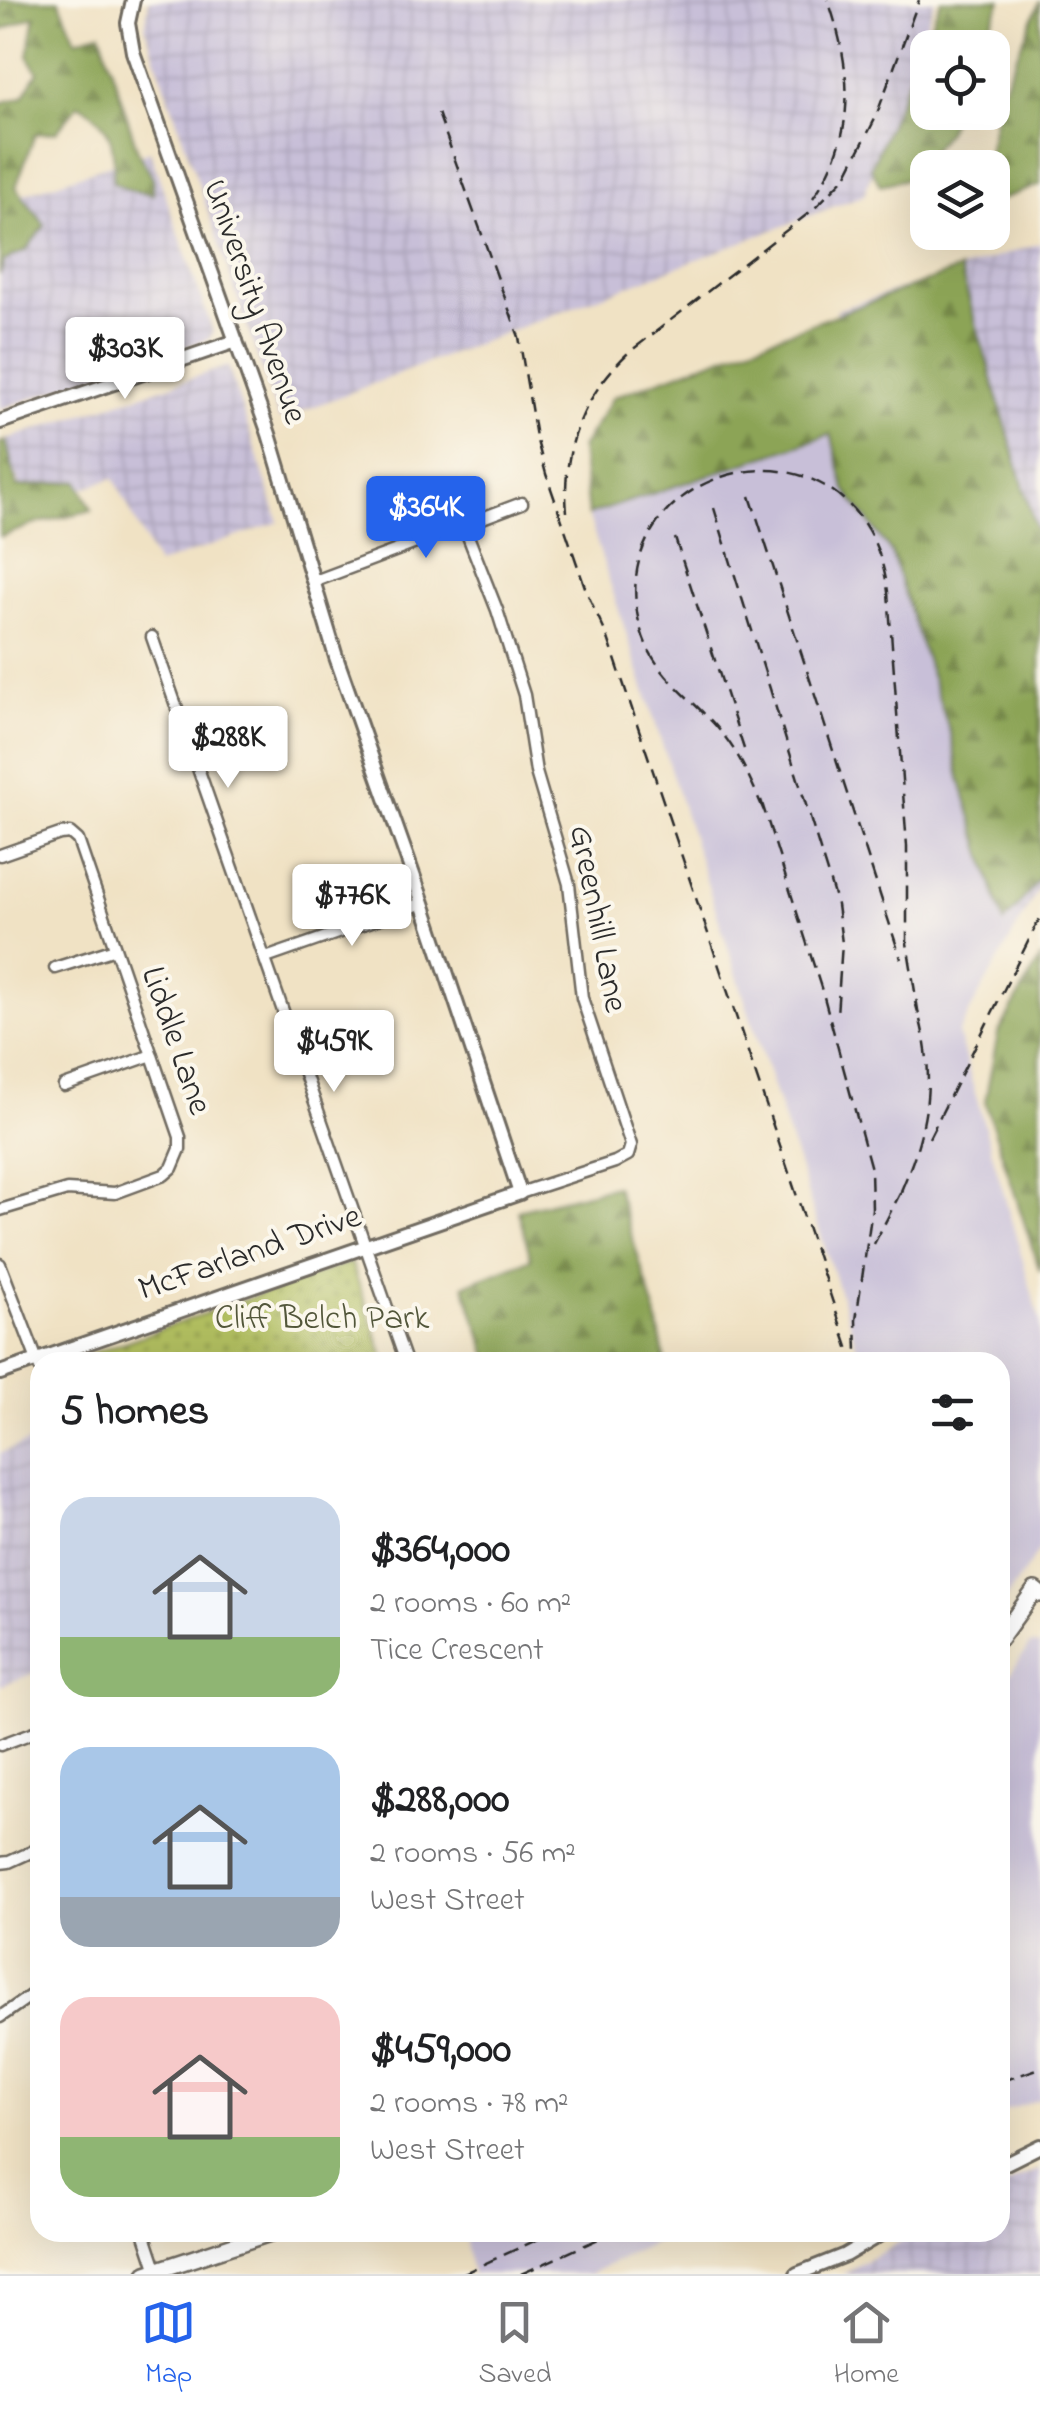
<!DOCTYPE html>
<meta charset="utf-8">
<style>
:root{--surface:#fff;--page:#f2f2f2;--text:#202124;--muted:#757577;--line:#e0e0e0;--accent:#2563eb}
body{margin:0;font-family:"Indie Flower",sans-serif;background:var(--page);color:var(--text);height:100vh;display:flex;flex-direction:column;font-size:38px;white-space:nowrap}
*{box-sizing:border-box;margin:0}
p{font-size:32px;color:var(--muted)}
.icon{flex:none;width:55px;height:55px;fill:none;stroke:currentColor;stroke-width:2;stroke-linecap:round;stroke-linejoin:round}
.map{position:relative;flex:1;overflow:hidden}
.sheet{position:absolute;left:30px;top:1352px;width:980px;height:890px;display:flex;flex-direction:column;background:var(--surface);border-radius:30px;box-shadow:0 10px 40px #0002}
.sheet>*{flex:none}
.tools{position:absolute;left:910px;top:30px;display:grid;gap:20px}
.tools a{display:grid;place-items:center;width:100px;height:100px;border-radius:20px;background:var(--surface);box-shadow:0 10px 40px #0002;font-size:50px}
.price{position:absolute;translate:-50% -85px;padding:0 22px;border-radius:10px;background:#fff;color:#222;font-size:32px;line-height:65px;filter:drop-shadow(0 2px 5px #0008)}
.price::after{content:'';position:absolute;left:50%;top:60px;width:30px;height:22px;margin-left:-15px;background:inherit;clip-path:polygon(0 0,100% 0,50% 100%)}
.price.active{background:var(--accent);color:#fff}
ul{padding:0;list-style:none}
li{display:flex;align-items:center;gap:30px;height:250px;padding:0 30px}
li span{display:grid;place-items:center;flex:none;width:280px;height:200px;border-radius:30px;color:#555}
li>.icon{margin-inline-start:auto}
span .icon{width:120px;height:120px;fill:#fffc;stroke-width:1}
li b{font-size:42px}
h2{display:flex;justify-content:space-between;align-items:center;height:120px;padding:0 30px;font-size:42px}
.tabs{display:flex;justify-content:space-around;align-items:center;height:140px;border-top:2px solid var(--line);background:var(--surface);font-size:28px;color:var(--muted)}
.tabs a{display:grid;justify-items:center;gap:5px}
.tabs .active{color:var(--accent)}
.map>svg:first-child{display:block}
</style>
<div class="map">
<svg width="1040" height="2274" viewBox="0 0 1040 2274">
<defs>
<pattern id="industrial-grid" width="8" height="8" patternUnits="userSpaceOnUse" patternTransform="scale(2.5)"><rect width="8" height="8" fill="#c8bfd8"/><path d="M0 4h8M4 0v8" fill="none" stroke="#aca4ba"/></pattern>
<pattern id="forest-firs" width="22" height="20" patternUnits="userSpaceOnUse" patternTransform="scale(2.5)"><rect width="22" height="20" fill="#8ca456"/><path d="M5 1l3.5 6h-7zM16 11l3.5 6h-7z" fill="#738647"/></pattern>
<pattern id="park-dots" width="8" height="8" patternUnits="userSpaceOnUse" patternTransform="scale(2.5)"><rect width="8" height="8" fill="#b0bd5f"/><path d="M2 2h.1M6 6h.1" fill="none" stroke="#8f9a4f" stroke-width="1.8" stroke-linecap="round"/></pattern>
</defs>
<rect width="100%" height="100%" fill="#fbf7ec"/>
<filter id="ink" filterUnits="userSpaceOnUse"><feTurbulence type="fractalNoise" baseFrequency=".01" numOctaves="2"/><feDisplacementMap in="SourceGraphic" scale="20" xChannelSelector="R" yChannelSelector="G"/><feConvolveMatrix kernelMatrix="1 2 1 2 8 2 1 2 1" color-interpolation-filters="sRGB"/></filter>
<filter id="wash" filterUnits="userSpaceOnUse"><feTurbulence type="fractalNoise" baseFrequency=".0048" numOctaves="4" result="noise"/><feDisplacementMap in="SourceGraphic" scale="40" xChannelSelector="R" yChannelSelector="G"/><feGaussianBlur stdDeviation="2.25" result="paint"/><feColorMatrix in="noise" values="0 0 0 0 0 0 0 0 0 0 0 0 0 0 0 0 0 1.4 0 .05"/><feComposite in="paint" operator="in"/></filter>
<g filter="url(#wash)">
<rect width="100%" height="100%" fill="#f0e2c4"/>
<g fill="url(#industrial-grid)">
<path d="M149,0h786l-71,195 -585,225 -134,-393z"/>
<path d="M150,151l63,181 -4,7 -209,70v-207z"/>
<path d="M1040,243v643l-25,45 -165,-502 21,-8 -35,-111z"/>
<path d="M228,366l51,156 -122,43 -43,-87 -87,29 -23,-67z"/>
<path d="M40,1438v233l-40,15v-233z"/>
<path d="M1040,2169v105h-198l76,-41 82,-1v-44z"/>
</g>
<g fill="#c8bfd8">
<path d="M850,429l165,502 -57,102 82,288v228l-40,58v-245h-138l-274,-847z"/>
<path d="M1031,1644l9,2v453l-40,14v-426z"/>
<path d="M472,2232h205v1l-88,41h-117l-7,-37z"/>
</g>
<g fill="url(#forest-firs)" stroke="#5c6840" stroke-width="2.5">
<path d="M0,0h59l17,40 24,-8 38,120 15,26v16l-24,-4 -16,-8c3,-37 -1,-58 -34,-78l-23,28 -21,2 -19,53 29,38 -19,25 -22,11 -4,14v-172l23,-6 15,-25 -10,-16 7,-40 -35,15z"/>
<path d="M941,0h60l-20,47 -53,1v64l27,1 -8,18 -36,47 -31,7 -9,-17z"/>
<path d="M1040,1v184l-47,17 -1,-34 -7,-1 15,-73z"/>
<path d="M960,269l80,274v335l-36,45 -43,-141 -10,-46 -60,-184 -46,-63 -14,-55 -243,81 -7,-67 32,-51z"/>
<path d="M6,441l11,46 61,-6 14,29 -57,14 -35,13v-94z"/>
<path d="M1040,959v312l-55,-169 13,-68z"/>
<path d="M616,1186l40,128 9,48h-175l-26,-77 67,-26 -13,-49z"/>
</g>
<path fill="url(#park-dots)" stroke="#6e7445" stroke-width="2.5" d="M351,1262l35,100h-318z"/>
</g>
<g filter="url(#ink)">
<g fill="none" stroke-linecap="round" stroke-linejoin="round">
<defs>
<g id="minor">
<path d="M464,526l33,84 27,85 12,77 33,112 13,114 49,147 -3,10 -13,7 -95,31"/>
<path d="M315,581l207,-78"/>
<path d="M152,637l254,725"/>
<path d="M0,855l60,-21 10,-1 8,7 102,297v12l-8,19 -8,7 -49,18 -48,-3 -67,20"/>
<path d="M266,958l157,-55"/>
<path d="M55,968l60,-19"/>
<path d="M64,1086l88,-31"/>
<path d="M0,1264l40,104"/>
<path d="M0,1745l40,-15"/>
<path d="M0,1863l9,-1 31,-14"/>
<path d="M0,2017l40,-28"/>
<path d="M144,2232l13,39"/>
</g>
<g id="tertiary">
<path d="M0,422l236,-81"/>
<path d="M0,1373l520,-180 -97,-290 -87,-246 -67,-223 -136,-382 -5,-29 5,-23"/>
<path d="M1000,2166l40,-20"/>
<path d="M797,2274l48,-19 39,-23"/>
</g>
<g id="secondary">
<path d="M1000,1638l35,-48 5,4"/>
<path d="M146,2274l127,-42"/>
</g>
</defs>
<use href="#minor" stroke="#706b61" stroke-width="15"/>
<use href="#tertiary" stroke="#706b61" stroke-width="18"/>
<use href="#secondary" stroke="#706b61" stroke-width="20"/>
<use href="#minor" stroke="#fff" stroke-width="10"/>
<use href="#tertiary" stroke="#fff" stroke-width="12"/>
<use href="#secondary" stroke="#fff" stroke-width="15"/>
<g stroke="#2b2b2b" stroke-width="2.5" stroke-dasharray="15 8" stroke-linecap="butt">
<path d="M438,113l81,224 17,100 10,37 41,119 21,45 245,724"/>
<path d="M813,198c45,-64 39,-128 15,-198"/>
<path d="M750,496l151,463"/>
<path d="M714,508l123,397 5,38 -5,72"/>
<path d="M567,512c-6,-61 16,-116 60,-158l187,-145 32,-33 29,-57 44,-119"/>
<path d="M675,538l70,214"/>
<path d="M761,800l63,197 47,172 1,40 -16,111 1,33"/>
<path d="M764,811c-11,-26 -22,-52 -39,-74 -29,-38 -70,-58 -84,-107 -48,-168 220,-238 247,-38l19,254v97l12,73"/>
<path d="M929,1138l111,-220"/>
<path d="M901,1191c29,-68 36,-118 14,-189"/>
<path d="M874,1244l32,-62"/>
<path d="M1000,2082l40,-14"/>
<path d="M462,2274l92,-42"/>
<path d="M521,2274l93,-42"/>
</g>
</g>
</g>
<g text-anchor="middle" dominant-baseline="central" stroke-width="8" stroke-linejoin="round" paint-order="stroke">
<g font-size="35" fill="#2b2b2b" stroke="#fbf7ec">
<text transform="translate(254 302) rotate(71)">University Avenue</text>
<text transform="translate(597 919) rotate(79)">Greenhill Lane</text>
<text transform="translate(175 1041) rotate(71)">Liddle Lane</text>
<text transform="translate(250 1254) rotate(-19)">McFarland Drive</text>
</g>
<g font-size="35" fill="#53573b" stroke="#fbf7ec">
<text x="322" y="1319">Cliff Belch Park</text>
</g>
</g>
</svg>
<div class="tools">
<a><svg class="icon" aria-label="locate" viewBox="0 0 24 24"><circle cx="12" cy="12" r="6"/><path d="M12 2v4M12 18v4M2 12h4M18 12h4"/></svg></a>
<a><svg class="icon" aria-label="layers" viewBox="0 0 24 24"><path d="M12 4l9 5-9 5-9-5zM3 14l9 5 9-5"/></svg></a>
</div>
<b class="price" style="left:125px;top:402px">$303K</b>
<b class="price active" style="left:426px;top:561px">$364K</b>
<b class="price" style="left:228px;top:791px">$288K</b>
<b class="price" style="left:352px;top:949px">$776K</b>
<b class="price" style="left:334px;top:1095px">$459K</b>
<section class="sheet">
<h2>5 homes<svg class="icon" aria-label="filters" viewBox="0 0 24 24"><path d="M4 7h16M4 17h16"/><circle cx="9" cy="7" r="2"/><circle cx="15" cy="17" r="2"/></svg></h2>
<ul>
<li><span style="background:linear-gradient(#c9d6e8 70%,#8fb573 0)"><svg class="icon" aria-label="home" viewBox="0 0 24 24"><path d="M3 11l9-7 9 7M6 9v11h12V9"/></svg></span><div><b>$364,000</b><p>2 rooms · 60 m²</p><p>Tice Crescent</p></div></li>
<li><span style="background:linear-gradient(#a9c7e8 75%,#9aa5b1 0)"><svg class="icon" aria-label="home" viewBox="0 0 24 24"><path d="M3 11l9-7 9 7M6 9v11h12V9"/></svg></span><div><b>$288,000</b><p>2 rooms · 56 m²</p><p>West Street</p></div></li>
<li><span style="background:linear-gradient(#f6c9c9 70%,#8fb573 0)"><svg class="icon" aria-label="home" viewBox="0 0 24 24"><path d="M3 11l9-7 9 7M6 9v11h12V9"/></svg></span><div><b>$459,000</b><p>2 rooms · 78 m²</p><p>West Street</p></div></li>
</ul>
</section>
</div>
<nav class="tabs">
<a class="active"><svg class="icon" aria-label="map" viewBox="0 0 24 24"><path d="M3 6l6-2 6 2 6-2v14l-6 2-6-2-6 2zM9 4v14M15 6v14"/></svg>Map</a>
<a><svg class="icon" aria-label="saved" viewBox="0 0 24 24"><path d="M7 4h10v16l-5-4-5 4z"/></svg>Saved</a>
<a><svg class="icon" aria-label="home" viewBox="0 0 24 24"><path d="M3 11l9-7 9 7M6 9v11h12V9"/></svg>Home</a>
</nav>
